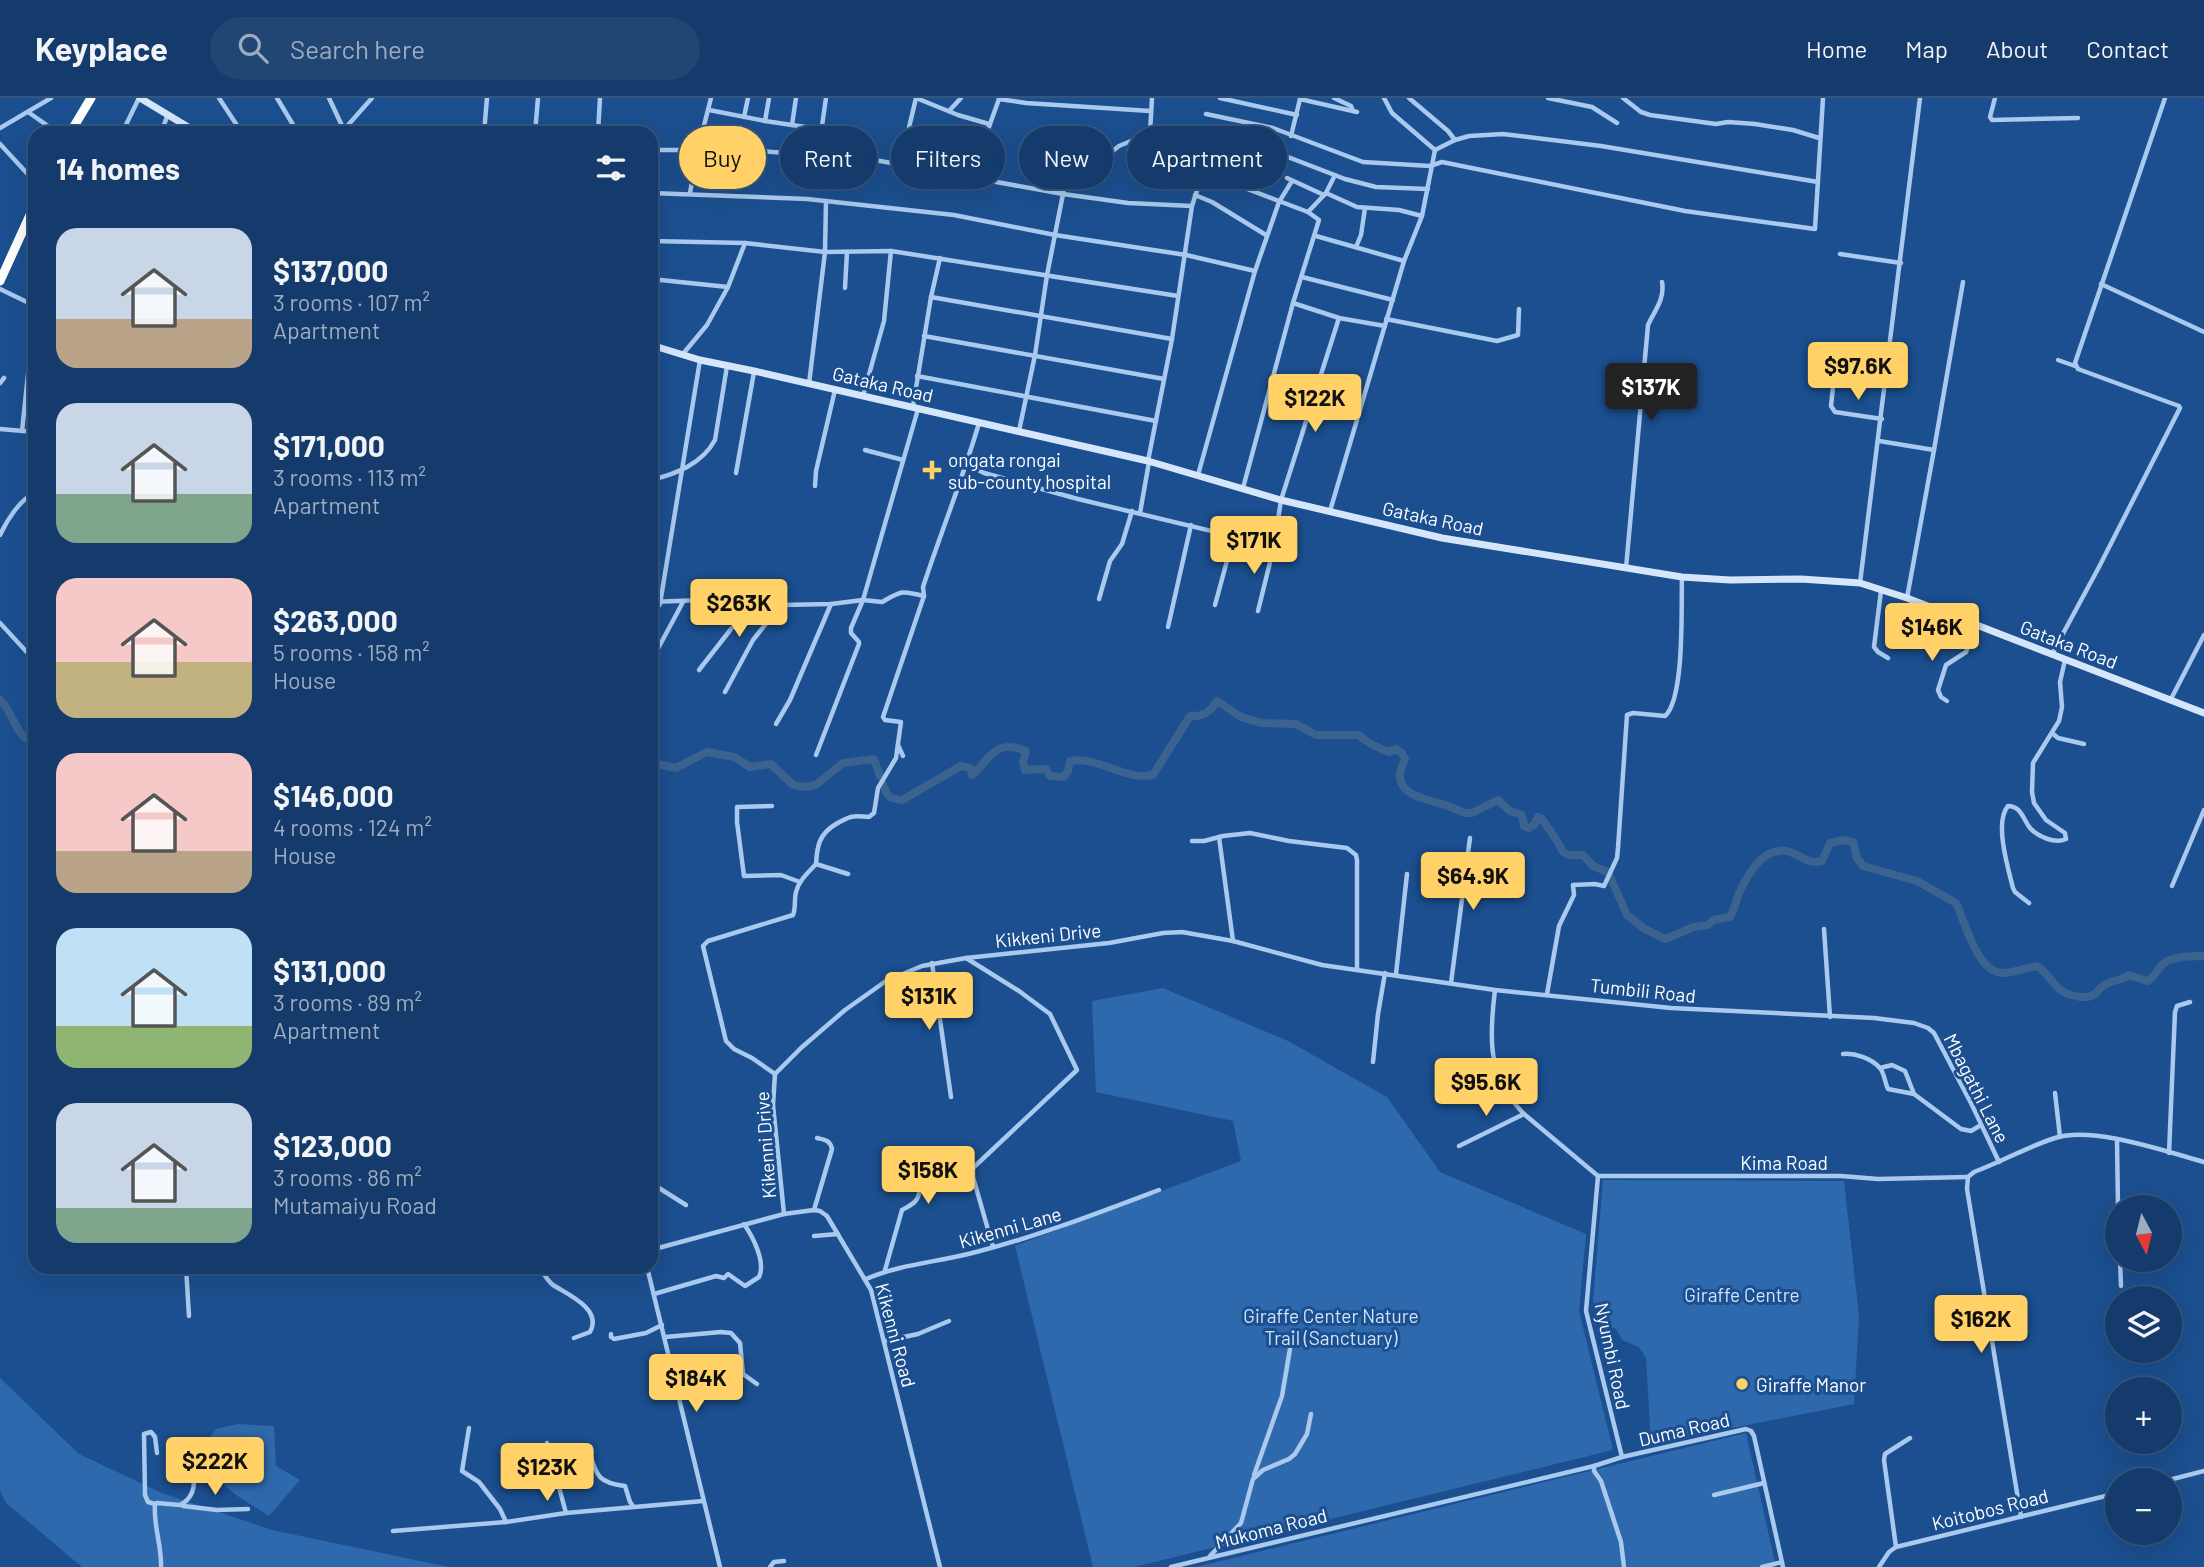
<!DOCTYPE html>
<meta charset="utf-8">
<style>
:root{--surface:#143b6b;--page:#214673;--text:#f1f3f6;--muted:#9dadc1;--line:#33557e;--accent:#ffd166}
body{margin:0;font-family:Barlow,sans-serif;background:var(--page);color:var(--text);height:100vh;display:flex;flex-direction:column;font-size:26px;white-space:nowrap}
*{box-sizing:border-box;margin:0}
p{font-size:23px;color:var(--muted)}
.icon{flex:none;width:38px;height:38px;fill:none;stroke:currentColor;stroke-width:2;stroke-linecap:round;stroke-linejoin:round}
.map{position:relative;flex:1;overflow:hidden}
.panel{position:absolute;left:28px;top:28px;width:630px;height:1148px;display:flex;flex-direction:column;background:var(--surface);border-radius:21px;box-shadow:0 7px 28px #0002,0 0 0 2px var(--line)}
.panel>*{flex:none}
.hud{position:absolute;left:679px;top:28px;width:665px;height:63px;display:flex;gap:14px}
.needle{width:46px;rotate:173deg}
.tools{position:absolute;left:2105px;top:1097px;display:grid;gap:14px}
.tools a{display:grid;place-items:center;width:77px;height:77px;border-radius:50%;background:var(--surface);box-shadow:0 7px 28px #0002,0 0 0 2px var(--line);font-size:35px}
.price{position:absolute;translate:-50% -60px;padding:0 16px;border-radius:7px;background:var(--accent);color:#111;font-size:23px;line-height:46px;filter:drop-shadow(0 2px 4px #0008)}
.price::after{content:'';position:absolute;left:50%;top:42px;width:21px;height:16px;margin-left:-10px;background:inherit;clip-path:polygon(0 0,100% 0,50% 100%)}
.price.selected{background:#222;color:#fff}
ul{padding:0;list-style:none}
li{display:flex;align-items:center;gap:21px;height:175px;padding:0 28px}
li span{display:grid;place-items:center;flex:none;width:196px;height:140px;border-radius:21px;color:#555}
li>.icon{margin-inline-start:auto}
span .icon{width:84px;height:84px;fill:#fffc;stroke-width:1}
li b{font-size:30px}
h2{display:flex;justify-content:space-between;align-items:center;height:84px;padding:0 28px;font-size:30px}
.tag{padding:0 24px;border-radius:32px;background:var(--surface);box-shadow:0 7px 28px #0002,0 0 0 2px var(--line);font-size:24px;line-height:63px}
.tag.selected{background:var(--accent);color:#111}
header{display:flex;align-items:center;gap:42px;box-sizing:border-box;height:98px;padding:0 35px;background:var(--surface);border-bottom:2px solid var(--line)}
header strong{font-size:33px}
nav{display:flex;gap:38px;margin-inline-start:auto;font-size:24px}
.search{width:490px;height:63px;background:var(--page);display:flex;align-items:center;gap:18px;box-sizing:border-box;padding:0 24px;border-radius:38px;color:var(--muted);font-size:26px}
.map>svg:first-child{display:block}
</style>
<header>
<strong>Keyplace</strong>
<div class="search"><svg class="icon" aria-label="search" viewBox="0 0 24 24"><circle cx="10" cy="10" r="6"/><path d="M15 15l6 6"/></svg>Search here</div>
<nav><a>Home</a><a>Map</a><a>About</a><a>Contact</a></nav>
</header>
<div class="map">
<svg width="2204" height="1469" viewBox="0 0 2204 1469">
<rect width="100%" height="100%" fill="#1b4f8f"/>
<g fill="#2e69ad">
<path d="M1163,890l125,53 99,56 53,75 146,62 -7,77 34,139 -479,117h-41l-78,-321 226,-85 -8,-40 -137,-29 -4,-91z"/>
<path d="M1603,1082l241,1 15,135 -5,88 -203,40 -5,-86 -7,-11 -17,-7 -6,-11 -17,-5 -6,-23z"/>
<path d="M0,1280l79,76 83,39 110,37 177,37h-367l-76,-64 -6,-12z"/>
<path d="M238,1326l36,2 2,40 24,14 -31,36c-30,-20 -62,-33 -65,-72l12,-15z"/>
<path d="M1746,1335l30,134h-580z"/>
</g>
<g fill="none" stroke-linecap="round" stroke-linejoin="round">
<g stroke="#3c6290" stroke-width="8">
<path d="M0,602c15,13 14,37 35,43"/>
<path d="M651,665l25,5 31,-16 27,5 16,10 21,-3 22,21 11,2 12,-2 27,-22 31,-4 6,17"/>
<path d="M883,686c4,12 6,15 19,16l59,-34 9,2 2,7c19,-17 23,-37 54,-24l-3,11 2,8 21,-1 4,7 14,1 4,-6 2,-10c29,-5 55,20 83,14l37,-59c13,1 20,-4 27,-15l24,16 20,6 35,1 20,11h43c7,7 21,14 30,17l7,-3 6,4 3,6c-18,34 16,39 40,46 7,2 14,6 21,8h6l26,-13 12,11 12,4 2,11 5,2 5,-3 4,-8 4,2c7,11 15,20 21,33l6,3h14l10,11 15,6 19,43 18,14 20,10 29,-12 14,-2 5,-5 17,-3c5,-9 6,-17 10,-26 8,-17 23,-44 46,-40 15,3 20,14 36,10l8,-18 13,-3 10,2 4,16 6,8 54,15 39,22c9,18 21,71 48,70 11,-1 23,-5 33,-7 11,7 12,13 20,21 8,8 28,14 38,7 3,-2 4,-6 8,-8 8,-6 18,-5 26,-11l18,6c9,-4 9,-11 16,-17 8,-8 30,-8 41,-8"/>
</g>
<g stroke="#a9c9ee" stroke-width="4.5">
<path d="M219,0l23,35"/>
<path d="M277,0l21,35"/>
<path d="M329,0l15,32"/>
<path d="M916,0l42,17 31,9"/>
<path d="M1220,0l77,17"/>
<path d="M1334,0l17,8 2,5"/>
<path d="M1384,0l8,15 43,37"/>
<path d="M1409,0l39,33 7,9"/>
<path d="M1548,0l44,9 25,16"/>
<path d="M1623,0l18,14 9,3 66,9 12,-2 27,2 38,6 26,8"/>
<path d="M1995,0l-5,19 2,3 86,-2"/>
<path d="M999,1l27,4 124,8"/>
<path d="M1300,1l57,13"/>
<path d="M709,12l56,11 4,-23"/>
<path d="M949,13l12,-13"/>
<path d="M28,14l30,21"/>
<path d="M1206,16l67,14 90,34 67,4 12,-4 243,49 130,18 8,-131"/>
<path d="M744,19l4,-19"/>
<path d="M765,23l54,8 3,-3 4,-28"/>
<path d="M792,27l4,-27"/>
<path d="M0,30l51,-30"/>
<path d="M122,35l17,-35"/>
<path d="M161,35l7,-19"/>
<path d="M341,35l31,-35"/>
<path d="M484,35l3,-35"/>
<path d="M535,35l3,-35"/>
<path d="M598,35l2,-35"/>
<path d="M1150,35l2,-35"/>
<path d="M907,38l9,-38"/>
<path d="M1291,38l9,-37"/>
<path d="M985,40l14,-39"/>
<path d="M0,46l35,38"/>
<path d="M651,52h93l125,9 194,35 65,9 64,3"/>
<path d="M1287,80l37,17"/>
<path d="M651,95l156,6 147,16 101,20 131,20 69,16"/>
<path d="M690,95l8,-44 13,-51"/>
<path d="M1326,95l31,14 42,3 23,6"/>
<path d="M1195,97l17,7 54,33"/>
<path d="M1308,114l18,-19 9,-18"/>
<path d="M1316,138l88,25"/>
<path d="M651,143l94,2 80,9 66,-1 287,45"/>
<path d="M1356,149l5,-12 4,-27"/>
<path d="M1840,156l61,9"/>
<path d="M1302,179l91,23"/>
<path d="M651,181l77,8"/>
<path d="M2101,186l103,48"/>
<path d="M845,190l2,-36"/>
<path d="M0,191l31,15 1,3 -1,39 -9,85"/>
<path d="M931,199l241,42"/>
<path d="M1293,205l46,15 46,8"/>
<path d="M1386,221l111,22 21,-6 1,-26"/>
<path d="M924,238l240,43"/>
<path d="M682,257l25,-30 21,-38 17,-44"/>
<path d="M2058,262l17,6"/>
<path d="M917,278l239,45"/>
<path d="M0,285l4,-5"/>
<path d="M809,286l16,-132 1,-51"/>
<path d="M1833,289l-2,19 4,6 47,7"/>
<path d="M863,298l21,-75 7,-70"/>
<path d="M913,308l18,-109 9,-39"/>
<path d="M0,331l35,3"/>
<path d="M1019,333l16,-76 12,-80 16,-81 2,-31 3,-4 37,-2 14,-11 31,-13 46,-2 28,5 38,11 83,32 31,8 52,2"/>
<path d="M1879,343l55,9 -27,148"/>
<path d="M865,352l38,10"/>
<path d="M1934,352l29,-168"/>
<path d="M968,363l10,9 6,3 94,26 196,47"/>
<path d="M1148,363l24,-122 20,-133 7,-22 9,-8h5l95,36 11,8 -26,83 -50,185"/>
<path d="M736,375l18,-101"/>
<path d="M1198,377l57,-204 24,-69 13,-21"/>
<path d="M651,382c25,-6 51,-16 64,-40l12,-74"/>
<path d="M815,388l1,-15 19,-81"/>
<path d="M1330,413l74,-250 18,-45 13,-66 20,-10 14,-4 34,-2 98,12 217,36"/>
<path d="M1140,415l9,-51"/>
<path d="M0,437c6,-13 21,-38 35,-41"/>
<path d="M1626,470l22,-243c7,-15 17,-26 14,-43"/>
<path d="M1860,485l60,-485"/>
<path d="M1881,493l-7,56 4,5 10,6"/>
<path d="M1099,501l11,-38 12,-17 10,-33"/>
<path d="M651,504l77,-3 53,6 50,-1 32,-4 19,2c19,-11 19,-12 42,-6"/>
<path d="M1215,507l19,-70"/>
<path d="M1258,513l16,-65 7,-46 58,-182"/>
<path d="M651,517l9,-11 40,-244"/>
<path d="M0,525l35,38"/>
<path d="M1168,529l23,-102"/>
<path d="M2052,556l47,-87 81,-159 -1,-2 -101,-37 -3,-6 90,-265"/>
<path d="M651,560l3,-2 29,-54"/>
<path d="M699,572l32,-41 24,-25"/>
<path d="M725,594l28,-52 27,-34"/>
<path d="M2171,601l33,-64"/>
<path d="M1947,603l-6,-4 -3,-7 8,-25 20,-13 10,-27"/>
<path d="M776,626l14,-24 41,-96"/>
<path d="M2052,635l6,5 26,6"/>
<path d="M898,647l5,11"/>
<path d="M816,657l43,-111v-2l-8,-9v-5l12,-28 55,-191"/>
<path d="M772,708l-35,1v15l7,54 37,-1 19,7"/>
<path d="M1219,739l14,104"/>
<path d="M1192,743h12l19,-5 27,-3 39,8 58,7 9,7 1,5v110"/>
<path d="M816,766c1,-18 3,-30 20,-40 14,-8 17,-9 33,-7l5,-4 4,-25 18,-30 5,-36 -16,-2 -2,-3 41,-121 -1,-9c18,-55 40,-109 56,-164"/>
<path d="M2172,788l32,-76"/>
<path d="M2029,805l-14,-11 -2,-4c-5,-20 -19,-66 -5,-82 13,0 15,13 22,22 8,9 25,16 36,11l-1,-6 -19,-13 -12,-17 -2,-11 1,-29 26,-42 3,-14 -2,-25 5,-22"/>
<path d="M1824,831l6,88"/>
<path d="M966,860l53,33 31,23 27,56 -104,98v9l20,70"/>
<path d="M932,865l19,134"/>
<path d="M1396,876l11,-100"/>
<path d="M1451,885l19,-145"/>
<path d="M1495,892c-6,48 -8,86 29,124l74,62"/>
<path d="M1547,896l12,-68 15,-31 -1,-10 22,-1 9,2 13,-28 1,-10 9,-133 6,-2 32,3c20,-18 16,-110 17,-139"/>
<path d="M1843,956c12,-1 28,4 37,14 4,4 5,15 8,21l26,5 47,35 10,2 10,-6"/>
<path d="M1373,964l5,-48 7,-41"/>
<path d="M1880,970l12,-3 13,6 9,23"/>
<path d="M775,976l26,-26 44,-38 41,-29 36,-15 44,-8 143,-15 54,-10 19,-1 51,9 89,24 173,25 176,18 203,10 40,5 14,5 6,5 38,72 27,57"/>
<path d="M775,976l-23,-16 -18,-9 -8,-8 -23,-95 5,-5 85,-26c3,-7 1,-15 3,-23 3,-12 12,-19 20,-28l32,10"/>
<path d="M775,976l-2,31 11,109"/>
<path d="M2055,995l5,44"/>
<path d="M2117,1042l1,68"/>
<path d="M1459,1048l65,-32"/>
<path d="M2169,1055l6,-141 2,-6 13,-4"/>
<path d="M884,1068c13,5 33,8 35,24 1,11 -8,15 -17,20l-17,60"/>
<path d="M1598,1078h243l37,3 90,-2"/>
<path d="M1598,1078l-12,135 36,146"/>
<path d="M651,1085l35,22"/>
<path d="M814,1112l18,-61c-2,-9 -7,-9 -15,-11"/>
<path d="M814,1138l24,-2"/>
<path d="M651,1152l133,-36 30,-4 6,1 7,5 44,74 69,277"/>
<path d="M2120,1162l1,26"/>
<path d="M186,1169l3,49"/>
<path d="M540,1169c3,6 7,13 13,18 14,9 50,24 37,47l-16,6"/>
<path d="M647,1169l73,300"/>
<path d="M866,1181c34,-15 74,-17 110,-27 63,-16 122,-39 183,-62"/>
<path d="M654,1196l62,-18 8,2 4,-4 17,12 14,-9c7,-15 -6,-40 -15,-53"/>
<path d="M611,1236v3l3,2 32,-6 16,-8"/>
<path d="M665,1239l56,-5 10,1 9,10 3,31 14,10"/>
<path d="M885,1243l33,-7 31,-13"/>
<path d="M469,1330l-7,43 17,11 21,27 6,13"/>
<path d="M547,1345l19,70"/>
<path d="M590,1355c6,24 10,30 35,33l5,16 3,4"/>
<path d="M1254,1377l28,-79 11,-65"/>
<path d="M2169,1382l35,-9"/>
<path d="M1714,1397l50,-12"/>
<path d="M155,1406l-7,-2 -3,-7 -1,-61 7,-2 4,5 2,16"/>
<path d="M183,1408l34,4 31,-1"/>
<path d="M2021,1419l-54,-328 1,-12 6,-5c27,-10 53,-25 81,-34 39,-12 109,13 149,24"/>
<path d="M393,1433l113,-9 60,-9 137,-12"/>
<path d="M1896,1449l-12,-87 1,-6 25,-16"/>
<path d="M1210,1458l31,-33 12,-44 10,-9 26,-11 6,-5 12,-20 4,-20"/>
<path d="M161,1469c1,-21 -8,-42 -6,-63l2,-1 23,2c12,-6 16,-18 13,-31l-11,-9 -2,-17"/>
<path d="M770,1469l4,-5 10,-1"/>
<path d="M1171,1469l423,-101"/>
<path d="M1624,1469l-3,-25 -20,-61 -7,-10v-5l28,-9 124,-28 5,2 3,5 29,131"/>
<path d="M1762,1469l20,-5"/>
<path d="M1879,1469l10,-15 7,-5 222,-54"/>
</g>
<g stroke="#d6e6fa" stroke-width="7">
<path d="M140,0l58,35"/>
<path d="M651,247l49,15 54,11 394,90 133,39 161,38 240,39 48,3 71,-1 59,4 47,15 297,115"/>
</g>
<g stroke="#fff" stroke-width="9">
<path d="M70,35l21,-35"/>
<path d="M0,183l35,-77"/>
</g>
</g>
<g fill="#ffd166" stroke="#1b4f8f" stroke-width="2.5">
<path d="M928.5 361.5h7v7h7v7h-7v7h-7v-7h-7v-7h7z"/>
<circle cx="1742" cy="1286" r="7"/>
</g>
<g text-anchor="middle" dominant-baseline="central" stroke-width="6" stroke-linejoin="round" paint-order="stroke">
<g font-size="19" fill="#fff" stroke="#1b4f8f">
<text transform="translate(883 286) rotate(13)">Gataka Road</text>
<text transform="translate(1433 420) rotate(12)">Gataka Road</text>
<text transform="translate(2069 546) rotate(21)">Gataka Road</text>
<text transform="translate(1048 837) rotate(-6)">Kikkeni Drive</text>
<text transform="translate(1643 892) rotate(6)">Tumbili Road</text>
<text transform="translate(1977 990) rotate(63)">Mbagathi Lane</text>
<text transform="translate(765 1047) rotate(-94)">Kikenni Drive</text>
<text x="1784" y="1064">Kima Road</text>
<text transform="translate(1010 1129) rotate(-16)">Kikenni Lane</text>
<text transform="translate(896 1237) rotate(75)">Kikenni Road</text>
<text transform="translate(1613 1258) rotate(78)">Nyumbi Road</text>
<text transform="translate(1684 1331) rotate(-13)">Duma Road</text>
<text transform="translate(1990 1411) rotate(-14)">Koitobos Road</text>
<text transform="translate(1271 1430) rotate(-14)">Mukoma Road</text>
</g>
<g font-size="19" fill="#fff" stroke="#1b4f8f" text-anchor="start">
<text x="948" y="361">ongata rongai<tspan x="948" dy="22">sub-county hospital</tspan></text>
<text x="1756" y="1286">Giraffe Manor</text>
</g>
<g font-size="19" fill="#cfe3fa" stroke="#1b4f8f">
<text x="1742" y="1196">Giraffe Centre</text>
<text x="1331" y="1217">Giraffe Center Nature<tspan x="1331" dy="22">Trail (Sanctuary)</tspan></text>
</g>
</g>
</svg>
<div class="tools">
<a><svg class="needle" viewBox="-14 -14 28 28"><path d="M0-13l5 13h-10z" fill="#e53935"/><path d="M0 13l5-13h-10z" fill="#9dadc1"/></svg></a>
<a><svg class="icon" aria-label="layers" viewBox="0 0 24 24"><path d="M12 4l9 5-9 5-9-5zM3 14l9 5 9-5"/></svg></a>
<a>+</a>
<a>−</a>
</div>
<b class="price" style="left:1858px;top:304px">$97.6K</b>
<b class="price selected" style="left:1651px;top:325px">$137K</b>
<b class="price" style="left:1315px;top:336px">$122K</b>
<b class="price" style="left:1254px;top:478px">$171K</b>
<b class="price" style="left:739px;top:541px">$263K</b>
<b class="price" style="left:1932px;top:565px">$146K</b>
<b class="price" style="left:1473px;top:814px">$64.9K</b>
<b class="price" style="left:929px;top:934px">$131K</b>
<b class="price" style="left:1486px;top:1020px">$95.6K</b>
<b class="price" style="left:928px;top:1108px">$158K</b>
<b class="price" style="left:1981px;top:1257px">$162K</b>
<b class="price" style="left:696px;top:1316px">$184K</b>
<b class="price" style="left:215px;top:1399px">$222K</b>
<b class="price" style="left:547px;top:1405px">$123K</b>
<div class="hud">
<a class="tag selected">Buy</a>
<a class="tag">Rent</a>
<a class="tag">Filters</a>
<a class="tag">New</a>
<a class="tag">Apartment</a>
</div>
<section class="panel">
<h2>14 homes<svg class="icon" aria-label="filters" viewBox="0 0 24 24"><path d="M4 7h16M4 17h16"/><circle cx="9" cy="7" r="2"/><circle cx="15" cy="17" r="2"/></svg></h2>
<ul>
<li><span style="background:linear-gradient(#c9d6e8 65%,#b9a48a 0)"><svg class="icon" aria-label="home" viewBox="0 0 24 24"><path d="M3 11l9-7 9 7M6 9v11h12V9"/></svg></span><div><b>$137,000</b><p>3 rooms · 107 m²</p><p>Apartment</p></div></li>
<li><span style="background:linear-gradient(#c9d6e8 65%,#7fa58c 0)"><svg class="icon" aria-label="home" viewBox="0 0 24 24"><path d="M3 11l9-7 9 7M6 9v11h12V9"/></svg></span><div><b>$171,000</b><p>3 rooms · 113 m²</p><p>Apartment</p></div></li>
<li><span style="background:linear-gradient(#f6c9c9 60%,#c2b280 0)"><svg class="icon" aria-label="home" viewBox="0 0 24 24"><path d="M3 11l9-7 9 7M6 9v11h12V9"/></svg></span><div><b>$263,000</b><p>5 rooms · 158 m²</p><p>House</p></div></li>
<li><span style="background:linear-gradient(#f6c9c9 70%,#b9a48a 0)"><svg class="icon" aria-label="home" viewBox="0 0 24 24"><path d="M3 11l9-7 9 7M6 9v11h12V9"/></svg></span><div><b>$146,000</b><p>4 rooms · 124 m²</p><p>House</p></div></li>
<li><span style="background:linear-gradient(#bfe0f5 70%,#8fb573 0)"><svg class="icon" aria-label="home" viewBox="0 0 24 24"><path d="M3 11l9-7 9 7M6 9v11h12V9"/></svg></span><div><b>$131,000</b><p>3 rooms · 89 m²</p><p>Apartment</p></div></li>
<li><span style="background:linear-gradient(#c9d6e8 75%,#7fa58c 0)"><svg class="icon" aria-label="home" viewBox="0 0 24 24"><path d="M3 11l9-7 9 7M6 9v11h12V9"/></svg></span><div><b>$123,000</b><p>3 rooms · 86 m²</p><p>Mutamaiyu Road</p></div></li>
</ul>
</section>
</div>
